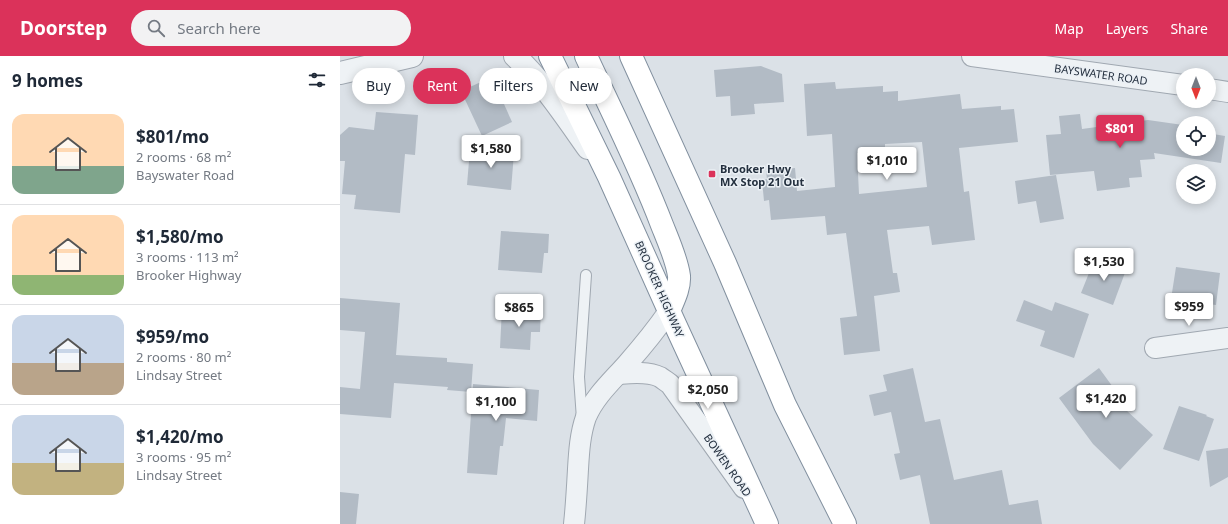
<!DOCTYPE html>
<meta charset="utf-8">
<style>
:root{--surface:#fff;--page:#f2f2f3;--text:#1f2937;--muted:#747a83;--line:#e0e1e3;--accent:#db325a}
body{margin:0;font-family:"Noto Sans",sans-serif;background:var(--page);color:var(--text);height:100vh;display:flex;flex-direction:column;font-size:15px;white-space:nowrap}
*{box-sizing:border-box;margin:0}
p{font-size:13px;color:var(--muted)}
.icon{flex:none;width:22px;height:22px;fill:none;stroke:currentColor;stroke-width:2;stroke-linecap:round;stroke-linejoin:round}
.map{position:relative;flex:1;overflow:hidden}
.details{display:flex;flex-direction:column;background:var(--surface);width:340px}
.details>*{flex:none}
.hud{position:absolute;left:12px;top:12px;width:380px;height:36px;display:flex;gap:8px}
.needle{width:26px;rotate:180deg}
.buttons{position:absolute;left:836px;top:12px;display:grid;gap:8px}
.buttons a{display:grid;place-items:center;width:40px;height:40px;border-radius:50%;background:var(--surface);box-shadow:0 2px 10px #0003;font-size:20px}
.price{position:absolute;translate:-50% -34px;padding:0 9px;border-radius:4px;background:#fff;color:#222;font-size:13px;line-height:26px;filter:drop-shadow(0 1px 2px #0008)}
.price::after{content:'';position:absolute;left:50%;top:24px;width:12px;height:9px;margin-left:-6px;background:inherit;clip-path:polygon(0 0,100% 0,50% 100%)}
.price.on{background:var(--accent);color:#fff}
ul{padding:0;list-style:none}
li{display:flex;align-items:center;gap:12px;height:100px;padding:0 12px}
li+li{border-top:1px solid var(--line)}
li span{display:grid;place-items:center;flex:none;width:112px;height:80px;border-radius:12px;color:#555}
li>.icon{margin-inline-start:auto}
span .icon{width:48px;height:48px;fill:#fffc;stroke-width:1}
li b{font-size:17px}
h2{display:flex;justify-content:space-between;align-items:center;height:48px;padding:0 12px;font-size:17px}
.pill{padding:0 14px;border-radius:18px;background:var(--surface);box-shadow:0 2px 10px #0003;font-size:14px;line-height:36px}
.pill.on{background:var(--accent);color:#fff}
header{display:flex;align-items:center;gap:24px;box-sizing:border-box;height:56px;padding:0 20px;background:var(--accent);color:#fff}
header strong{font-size:19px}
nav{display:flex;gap:22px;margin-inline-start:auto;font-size:14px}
.search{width:280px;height:36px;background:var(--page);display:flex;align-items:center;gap:10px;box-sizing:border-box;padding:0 14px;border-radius:22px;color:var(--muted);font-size:15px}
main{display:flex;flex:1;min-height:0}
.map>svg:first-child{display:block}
</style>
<header>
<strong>Doorstep</strong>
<div class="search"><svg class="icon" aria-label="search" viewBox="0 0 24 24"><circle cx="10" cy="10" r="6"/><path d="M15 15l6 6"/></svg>Search here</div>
<nav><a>Map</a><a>Layers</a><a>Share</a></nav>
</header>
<main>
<section class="details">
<h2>9 homes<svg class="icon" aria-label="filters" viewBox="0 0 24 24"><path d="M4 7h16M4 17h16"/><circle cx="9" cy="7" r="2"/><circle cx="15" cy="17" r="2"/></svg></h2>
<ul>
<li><span style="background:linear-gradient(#ffd9b3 65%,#7fa58c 0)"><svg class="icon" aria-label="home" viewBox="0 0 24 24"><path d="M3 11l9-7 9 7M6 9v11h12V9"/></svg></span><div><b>$801/mo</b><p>2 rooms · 68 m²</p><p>Bayswater Road</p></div></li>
<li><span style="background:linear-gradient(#ffd9b3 75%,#8fb573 0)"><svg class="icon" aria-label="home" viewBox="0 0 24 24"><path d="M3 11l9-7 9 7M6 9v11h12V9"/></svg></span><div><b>$1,580/mo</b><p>3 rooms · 113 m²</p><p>Brooker Highway</p></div></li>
<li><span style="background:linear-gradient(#c9d6e8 60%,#b9a48a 0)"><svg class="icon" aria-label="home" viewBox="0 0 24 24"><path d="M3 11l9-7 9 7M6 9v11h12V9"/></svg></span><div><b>$959/mo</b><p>2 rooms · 80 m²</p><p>Lindsay Street</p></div></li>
<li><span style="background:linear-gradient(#c9d6e8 60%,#c2b280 0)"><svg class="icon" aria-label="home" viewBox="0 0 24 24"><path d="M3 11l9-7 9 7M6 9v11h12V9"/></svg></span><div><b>$1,420/mo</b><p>3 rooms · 95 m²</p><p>Lindsay Street</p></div></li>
</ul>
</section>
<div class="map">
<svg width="888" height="468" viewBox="0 0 888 468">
<rect width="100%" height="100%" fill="#dbe1e7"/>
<g fill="#b2bbc5" fill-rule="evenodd">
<path d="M421,10l21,8 2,28 -30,2 1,10 -24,2 -1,-20 -14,1 -2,-27z"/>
<path d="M152,21l20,45 -30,14 -21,-45z"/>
<path d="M495,26l1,7 47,-3v6l15,-1v10l62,-7 2,15 39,-3v4l13,-1 4,33 -59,6 5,44 5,-1 6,49 -43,5 -3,-19 -42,4 6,43h4l3,19 -26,4 6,55 -36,4 -4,-37 17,-2 -11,-83 -19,2 -2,-19 -54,4 -2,-20 -5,1 -2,-21 5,-1 -1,-8 29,-3 2,23 38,-4 -3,-53 -25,2 -3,-52zM582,86l5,45 -68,7 -2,-41 28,-2v-7z"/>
<path d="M36,56l42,3 -3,40 -10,-1 -5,59 -46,-4 2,-14 -14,-1 3,-33h-5v-26l9,-8 25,3z"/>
<path d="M740,58l2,15 66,-9 35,5v24h26v-20l5,1 -1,4 12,2 -4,27 -67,-10 1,6 -15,1 2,17 -13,1 1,9 -33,4 -3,-20 -44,4 -4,-40 15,-1 -2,-18z"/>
<path d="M130,93l44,4 -3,37 -44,-5z"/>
<path d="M716,119l8,44 -24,4 -4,-22 -18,3 -3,-23z"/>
<path d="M161,175l48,3 -1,19h-4l-2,20 -44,-3z"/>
<path d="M755,202l31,12 -13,35 -32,-12z"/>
<path d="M836,211l44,6 -4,32 -45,-6z"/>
<path d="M0,242l60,5 -4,52 51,3v4l26,2 -2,28 -24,-2 1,-3 -54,-4 -3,35 -51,-4v-27l20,2 5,-57 -25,-2z"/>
<path d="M684,244l28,11 3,-9 34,12 -15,44 -34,-12 5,-15 -29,-10z"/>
<path d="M162,252l39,2 -1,22h-9l-1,18 -30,-2z"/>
<path d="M573,312l12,54 15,-3 14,61 48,-10 7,35 29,-5 4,24h-112l-10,-49 -20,5 -6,-26 6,-1 -9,-41 -17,4 -5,-21 18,-4 -4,-16z"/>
<path d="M759,312l19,26 -5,4 40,37 -33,35 -27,-26 -34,-46z"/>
<path d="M133,328l66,6 -2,31 -31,-3 -3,28h-3l-3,29 -30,-2z"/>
<path d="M839,350l28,9 -1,1 8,3 -15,42 -36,-12z"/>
<path d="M888,392v29l-18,10 -4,-36z"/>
<path d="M0,436l19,2 -3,30h-16z"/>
</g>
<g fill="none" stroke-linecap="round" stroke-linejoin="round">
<defs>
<path id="service" d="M242,363l-3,-42 7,-102"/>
<g id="minor">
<path d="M632,0l211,29"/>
<path d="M869,33l19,3"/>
<path d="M815,292l73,-10"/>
<path d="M279,318c12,-1 29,-3 41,3 3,2 7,5 10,7l74,104"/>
<path d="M234,468c2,-18 3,-37 4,-55 1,-17 2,-35 8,-52 9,-21 26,-36 41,-53 15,-17 29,-34 42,-53"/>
</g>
<g id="tertiary">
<path d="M175,0c28,26 51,61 73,92"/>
<path d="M0,17l72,-17"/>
</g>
<g id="trunk">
<path d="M210,0l59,121 65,145 93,202"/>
<path d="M246,0c26,56 54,111 76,169 6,15 15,35 17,51 1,12 -6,25 -10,35"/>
<path d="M291,0l94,207 60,142 60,119"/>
</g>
</defs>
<use href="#service" stroke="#a0a8b1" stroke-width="12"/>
<use href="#minor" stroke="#a0a8b1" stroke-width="22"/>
<use href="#tertiary" stroke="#a0a8b1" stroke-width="24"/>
<use href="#trunk" stroke="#82909f" stroke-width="24"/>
<use href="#service" stroke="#eef2f5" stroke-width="10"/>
<use href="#minor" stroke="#eef2f5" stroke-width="20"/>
<use href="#tertiary" stroke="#eef2f5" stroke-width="22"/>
<use href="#trunk" stroke="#fff" stroke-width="22"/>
</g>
<rect fill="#db325a" stroke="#ebf0f5" stroke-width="1.5" x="368" y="114" width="8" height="8" rx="2"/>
<g text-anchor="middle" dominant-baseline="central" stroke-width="3" stroke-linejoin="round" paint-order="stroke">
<g font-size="11" fill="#24303f" stroke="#ebf0f5">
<text transform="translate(761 18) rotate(8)">BAYSWATER ROAD</text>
<text transform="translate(320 233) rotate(66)">BROOKER HIGHWAY</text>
<text transform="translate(388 409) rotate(55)">BOWEN ROAD</text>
</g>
<g font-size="11" font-weight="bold" fill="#24303f" stroke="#ebf0f5" text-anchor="start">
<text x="380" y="112">Brooker Hwy<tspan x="380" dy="13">MX Stop 21 Out</tspan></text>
</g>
</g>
</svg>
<div class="buttons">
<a><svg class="needle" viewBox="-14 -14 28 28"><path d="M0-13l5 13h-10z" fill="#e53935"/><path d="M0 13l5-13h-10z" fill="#747a83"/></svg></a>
<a><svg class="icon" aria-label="locate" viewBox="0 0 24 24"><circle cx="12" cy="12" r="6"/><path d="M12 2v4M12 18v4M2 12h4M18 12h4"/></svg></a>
<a><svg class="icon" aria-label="layers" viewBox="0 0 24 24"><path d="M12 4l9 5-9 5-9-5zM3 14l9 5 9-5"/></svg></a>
</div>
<b class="price on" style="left:780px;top:93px">$801</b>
<b class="price" style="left:151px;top:113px">$1,580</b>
<b class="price" style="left:547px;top:125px">$1,010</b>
<b class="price" style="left:764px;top:226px">$1,530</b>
<b class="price" style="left:849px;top:271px">$959</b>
<b class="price" style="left:179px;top:272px">$865</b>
<b class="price" style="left:368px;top:354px">$2,050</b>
<b class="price" style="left:766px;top:363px">$1,420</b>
<b class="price" style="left:156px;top:366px">$1,100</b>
<div class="hud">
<a class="pill">Buy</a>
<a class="pill on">Rent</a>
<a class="pill">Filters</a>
<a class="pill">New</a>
</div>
</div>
</main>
